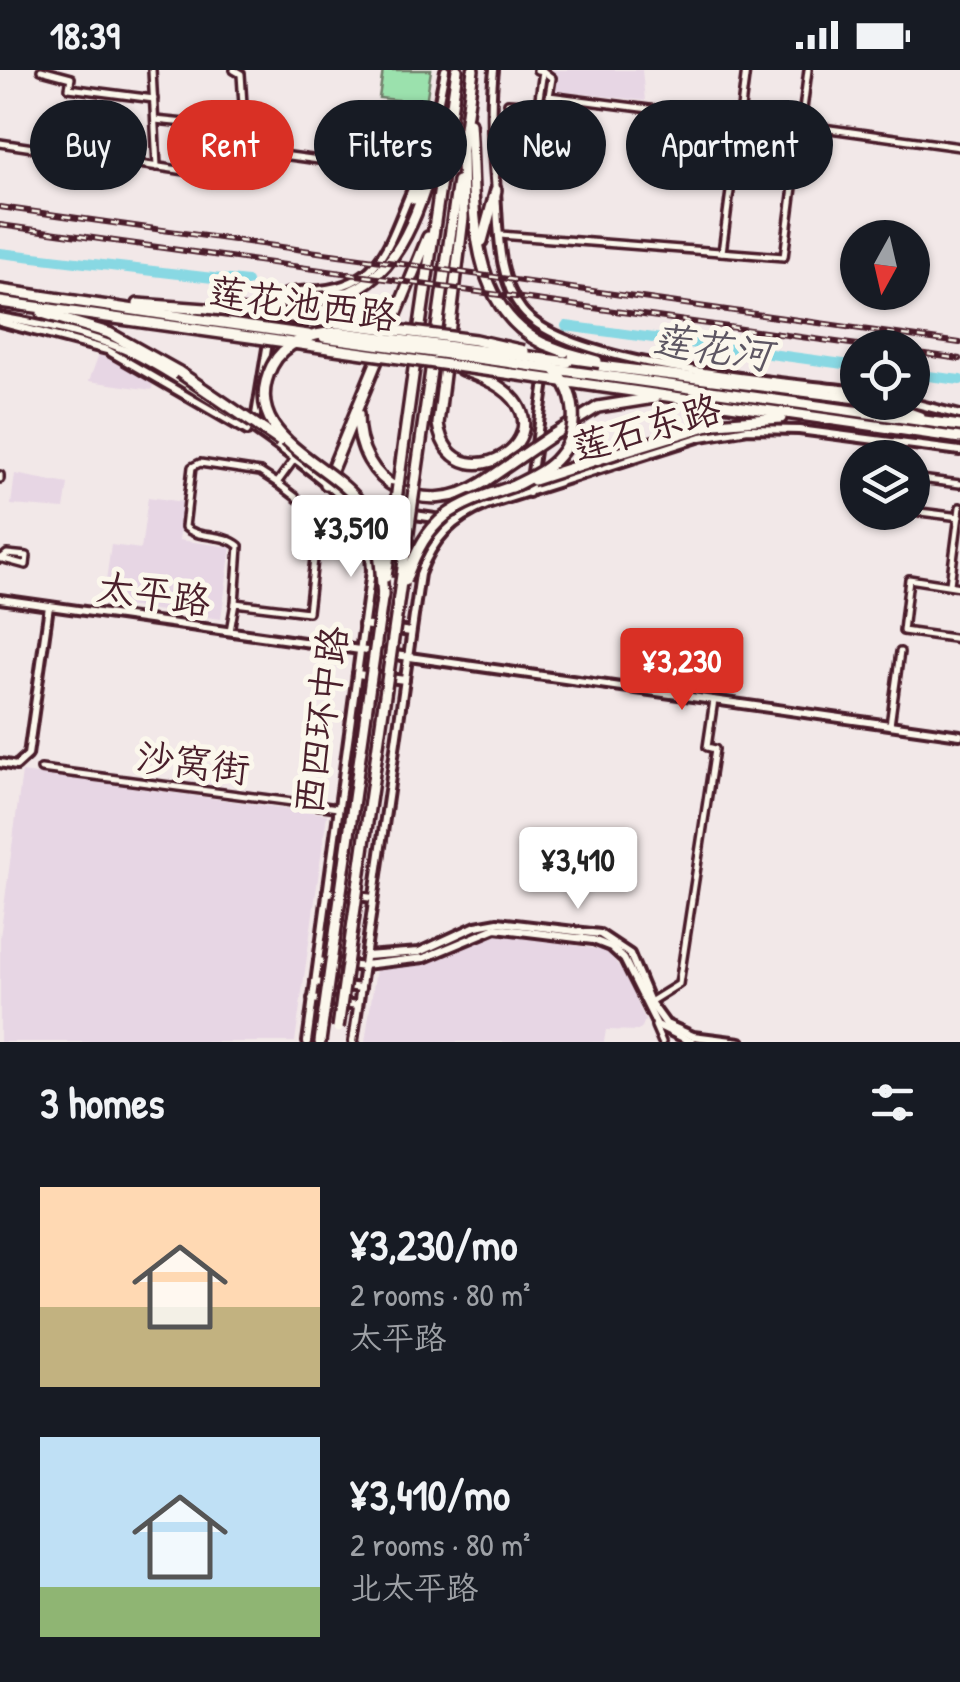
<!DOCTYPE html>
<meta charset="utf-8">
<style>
:root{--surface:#171b24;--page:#242831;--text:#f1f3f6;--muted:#9ea1a6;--accent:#d93025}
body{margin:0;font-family:"Patrick Hand","LXGW WenKai TC",sans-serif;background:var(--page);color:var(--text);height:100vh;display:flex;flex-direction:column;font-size:38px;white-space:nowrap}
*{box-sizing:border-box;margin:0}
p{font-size:32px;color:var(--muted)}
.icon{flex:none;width:55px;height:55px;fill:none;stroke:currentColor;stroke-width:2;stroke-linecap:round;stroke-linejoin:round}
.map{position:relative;height:972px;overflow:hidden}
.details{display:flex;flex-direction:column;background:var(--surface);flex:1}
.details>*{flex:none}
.hud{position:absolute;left:30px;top:30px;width:900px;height:90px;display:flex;gap:20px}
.needle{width:65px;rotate:188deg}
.buttons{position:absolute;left:840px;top:150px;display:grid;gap:20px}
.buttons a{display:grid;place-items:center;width:90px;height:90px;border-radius:50%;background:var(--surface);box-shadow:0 2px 8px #0004;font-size:50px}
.price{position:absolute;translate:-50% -85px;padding:0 22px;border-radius:10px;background:#fff;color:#222;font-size:32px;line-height:65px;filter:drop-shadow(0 2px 5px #0008)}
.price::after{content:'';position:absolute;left:50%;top:60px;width:30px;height:22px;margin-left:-15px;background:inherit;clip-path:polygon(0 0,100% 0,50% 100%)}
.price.on{background:var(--accent);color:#fff}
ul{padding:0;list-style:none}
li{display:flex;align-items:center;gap:30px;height:250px;padding:0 40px}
li span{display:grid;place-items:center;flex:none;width:280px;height:200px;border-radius:0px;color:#555}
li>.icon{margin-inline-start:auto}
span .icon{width:120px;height:120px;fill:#fffc;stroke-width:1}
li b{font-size:42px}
h2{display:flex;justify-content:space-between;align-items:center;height:120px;padding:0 40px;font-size:42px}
.chip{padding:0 35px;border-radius:45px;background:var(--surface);box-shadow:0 2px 8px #0004;font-size:35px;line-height:90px}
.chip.on{background:var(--accent);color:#fff}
.status{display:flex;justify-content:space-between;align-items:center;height:70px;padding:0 50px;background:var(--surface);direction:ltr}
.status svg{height:28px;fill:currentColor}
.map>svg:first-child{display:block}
</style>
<div class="status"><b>18:39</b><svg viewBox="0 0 49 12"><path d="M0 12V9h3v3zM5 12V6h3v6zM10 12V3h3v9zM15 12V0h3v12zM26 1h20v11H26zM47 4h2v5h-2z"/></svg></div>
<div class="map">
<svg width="960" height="972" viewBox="0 0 960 972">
<rect width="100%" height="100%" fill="#f2e8e8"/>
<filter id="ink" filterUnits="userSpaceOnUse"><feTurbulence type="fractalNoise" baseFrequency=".01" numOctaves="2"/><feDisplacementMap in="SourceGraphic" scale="20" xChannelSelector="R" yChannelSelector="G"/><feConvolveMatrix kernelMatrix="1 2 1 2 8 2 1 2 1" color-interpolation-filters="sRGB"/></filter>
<g filter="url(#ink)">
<g fill="#e7d6e4">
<path d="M550,0h92l3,31 -97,-11z"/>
<path d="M99,284l54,28 -1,8 -63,-9z"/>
<path d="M15,404l53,10 -4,25 -53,-4z"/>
<path d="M148,427l36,5 -5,38 52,7 -10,72 -118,-16 8,-58 30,4z"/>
<path d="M22,702l305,42 -32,228h-295v-105z"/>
<path d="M507,863l100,18 18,23 20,46 -3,7 -4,4 -32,-1 -2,12h-239l11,-73 45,-7 61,-25z"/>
</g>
<path fill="#9be1ad" stroke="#72806c" stroke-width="2.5" d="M383,0h48l-5,33 -47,-5z"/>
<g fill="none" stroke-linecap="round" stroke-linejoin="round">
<g stroke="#88d8e3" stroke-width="10">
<path d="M0,183l247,29"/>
<path d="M566,256l292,40"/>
<path d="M912,304l48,6"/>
</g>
<defs>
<g id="street">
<path d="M41,0l30,8 -2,10 85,11"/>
<path d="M152,0l5,97"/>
<path d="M234,0l7,4 5,76 102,14"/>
<path d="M808,0l-7,55 159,22"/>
<path d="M543,1l9,7 -3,18 131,17"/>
<path d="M508,33l30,2 5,-34 -6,-1"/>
<path d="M155,50l90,9"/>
<path d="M0,73l212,32"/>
<path d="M500,165l284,22 17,-132"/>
<path d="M722,182l24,-182"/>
<path d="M912,408l48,6"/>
<path d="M0,409v-4"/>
<path d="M912,441l48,6"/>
<path d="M0,488l26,7 1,-9 -20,-2 -6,5"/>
<path d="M950,514l10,-77"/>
<path d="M960,517l-51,-8 -6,52 57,8"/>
<path d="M235,533l4,-57c-16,-14 -40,-6 -54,-19l7,-60 8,-4 60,9 17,11"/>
<path d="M230,561l5,-28 73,9 11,-97 -42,-32 16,-22"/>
<path d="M890,655l10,-73"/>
<path d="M41,699l297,39"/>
<path d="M650,932l29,-18 36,-235 -8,-2 7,-47"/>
<path d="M655,956l7,16"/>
</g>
<g id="secondary">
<path d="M494,0c-5,41 -1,81 2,122 3,38 1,86 26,118 45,57 260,71 336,81"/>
<path d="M419,105l12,-34 14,-71"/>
<path d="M0,247c43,8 85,16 125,33 46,20 205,126 231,163 12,17 14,38 15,58l-64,471"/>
<path d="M0,252l107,28 140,81"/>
<path d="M909,332l51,13"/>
<path d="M254,357l21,-127c12,-10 29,-9 45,-10 64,-6 70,-52 93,-103"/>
<path d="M529,423l21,-147"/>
<path d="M361,437l94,14"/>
<path d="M0,529l960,136"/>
<path d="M363,555l48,7"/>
<path d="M357,604l48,6"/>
<path d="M0,693l16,3 12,-11 21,-149"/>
<path d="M327,822l46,6"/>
<path d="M366,886l53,-4 57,-26 22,-4 102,12 30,20 20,48 16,22 27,12 47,6"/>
<path d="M318,891l46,6"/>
<path d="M364,895l60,-7 72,-30 97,12 18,7 13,12 33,66 35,17"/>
<path d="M315,912l46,6"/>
<path d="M312,929l46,6"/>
<path d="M353,972l67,-468c13,-35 32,-55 67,-69l214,-68 47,-8 51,1 161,21"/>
</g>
<g id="highway">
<path d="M470,53c6,77 -7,181 74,221"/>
<path d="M462,83l1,65 -25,206c15,96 169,-7 24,-54"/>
<path d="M461,86l12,-86"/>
<path d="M414,129l6,-27"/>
<path d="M482,171l14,-51"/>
<path d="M0,220l202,30"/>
<path d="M329,228c77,-13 94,-106 115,-170"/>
<path d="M0,232l200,28"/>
<path d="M138,234l122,9"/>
<path d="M42,243l67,20 70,39"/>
<path d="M418,269l39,-269"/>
<path d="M565,282l32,9"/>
<path d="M568,292l290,36"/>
<path d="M598,305l362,51"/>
<path d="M597,316l363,52"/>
<path d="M878,332l42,15"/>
<path d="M358,344c-1,72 67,106 126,68"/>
<path d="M551,366l47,-29 56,-9"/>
<path d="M624,381l92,-28 65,-5"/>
<path d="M326,414l102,-247"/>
<path d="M398,415l18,-131"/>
<path d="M414,420l44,-309"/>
<path d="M320,972l2,-15"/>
</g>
</defs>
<use href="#street" stroke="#4a1f2b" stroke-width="12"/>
<use href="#secondary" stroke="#4a1f2b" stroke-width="14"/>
<use href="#highway" stroke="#4a1f2b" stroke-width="16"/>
<use href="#street" stroke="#fbf7ec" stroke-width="5"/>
<use href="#secondary" stroke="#fbf7ec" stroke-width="6"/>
<use href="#highway" stroke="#fbf7ec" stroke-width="9"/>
<defs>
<g id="rail">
<path d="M0,137l960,136"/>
<path d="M0,155l879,123"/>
<path d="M912,282l48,7"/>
</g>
</defs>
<use href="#rail" stroke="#4a1f2b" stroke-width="6"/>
<use href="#rail" stroke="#fbf7ec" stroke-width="2.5" stroke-dasharray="8" stroke-linecap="butt"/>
<defs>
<g id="highway-bridge">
<path d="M258,234l71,-6"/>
<path d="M260,243l215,27 49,11"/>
<path d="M202,250l106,15"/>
<path d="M200,260l397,56"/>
<path d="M324,267l274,38"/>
<path d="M544,274l21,8"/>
<path d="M179,302l101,69"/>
<path d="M534,410l90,-29"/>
<path d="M484,412l67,-46"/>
<path d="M512,417c17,-9 35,-16 47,-31 25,-29 16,-76 -17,-96"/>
<path d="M386,507l12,-92"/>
<path d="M405,511c24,-66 45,-74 109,-95"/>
<path d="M383,526c-3,-31 -2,-62 -20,-89 -29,-45 -127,-69 -91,-141 13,-25 39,-32 65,-34l231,30"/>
<path d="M322,957l61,-435"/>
<path d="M338,958l76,-538"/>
</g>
</defs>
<use href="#highway-bridge" stroke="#4a1f2b" stroke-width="16" stroke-linecap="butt"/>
<use href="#highway-bridge" stroke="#fbf7ec" stroke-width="9"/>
</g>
</g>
<g text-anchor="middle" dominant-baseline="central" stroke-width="10" stroke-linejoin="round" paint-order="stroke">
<g font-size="38" fill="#4a1f2b" stroke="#fbf7ec">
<text transform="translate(303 233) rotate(8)">莲花池西路</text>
<text transform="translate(646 357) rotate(-16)">莲石东路</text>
<text transform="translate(154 523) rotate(8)">太平路</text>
<text transform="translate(320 650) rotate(-82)">西四环中路</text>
<text transform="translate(193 692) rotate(7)">沙窝街</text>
</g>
<g font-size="40" font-style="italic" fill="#5d5662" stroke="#fbf7ec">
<text transform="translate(712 276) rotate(8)">莲花河</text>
</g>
</g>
</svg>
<div class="buttons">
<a><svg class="needle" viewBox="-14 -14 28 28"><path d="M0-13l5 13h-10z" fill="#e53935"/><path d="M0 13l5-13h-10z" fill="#9ea1a6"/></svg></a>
<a><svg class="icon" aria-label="locate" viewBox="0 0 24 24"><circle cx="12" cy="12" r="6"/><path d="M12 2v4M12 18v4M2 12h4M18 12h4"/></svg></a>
<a><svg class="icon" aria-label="layers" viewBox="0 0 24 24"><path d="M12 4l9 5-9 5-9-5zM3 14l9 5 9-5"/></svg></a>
</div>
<b class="price" style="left:351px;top:510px">¥3,510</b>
<b class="price on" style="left:682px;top:643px">¥3,230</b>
<b class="price" style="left:578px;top:842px">¥3,410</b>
<div class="hud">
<a class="chip">Buy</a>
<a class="chip on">Rent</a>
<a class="chip">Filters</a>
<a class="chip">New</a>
<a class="chip">Apartment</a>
</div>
</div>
<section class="details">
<h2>3 homes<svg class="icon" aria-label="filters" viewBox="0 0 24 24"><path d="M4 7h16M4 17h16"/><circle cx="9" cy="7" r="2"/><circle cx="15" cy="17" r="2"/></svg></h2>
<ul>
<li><span style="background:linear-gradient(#ffd9b3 60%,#c2b280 0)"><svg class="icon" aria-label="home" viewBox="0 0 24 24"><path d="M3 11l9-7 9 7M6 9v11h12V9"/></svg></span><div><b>¥3,230/mo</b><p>2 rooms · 80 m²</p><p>太平路</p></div></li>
<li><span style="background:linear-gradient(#bfe0f5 75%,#8fb573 0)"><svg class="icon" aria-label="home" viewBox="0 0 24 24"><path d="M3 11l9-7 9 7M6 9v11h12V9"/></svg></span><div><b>¥3,410/mo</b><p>2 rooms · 80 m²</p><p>北太平路</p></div></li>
</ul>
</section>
